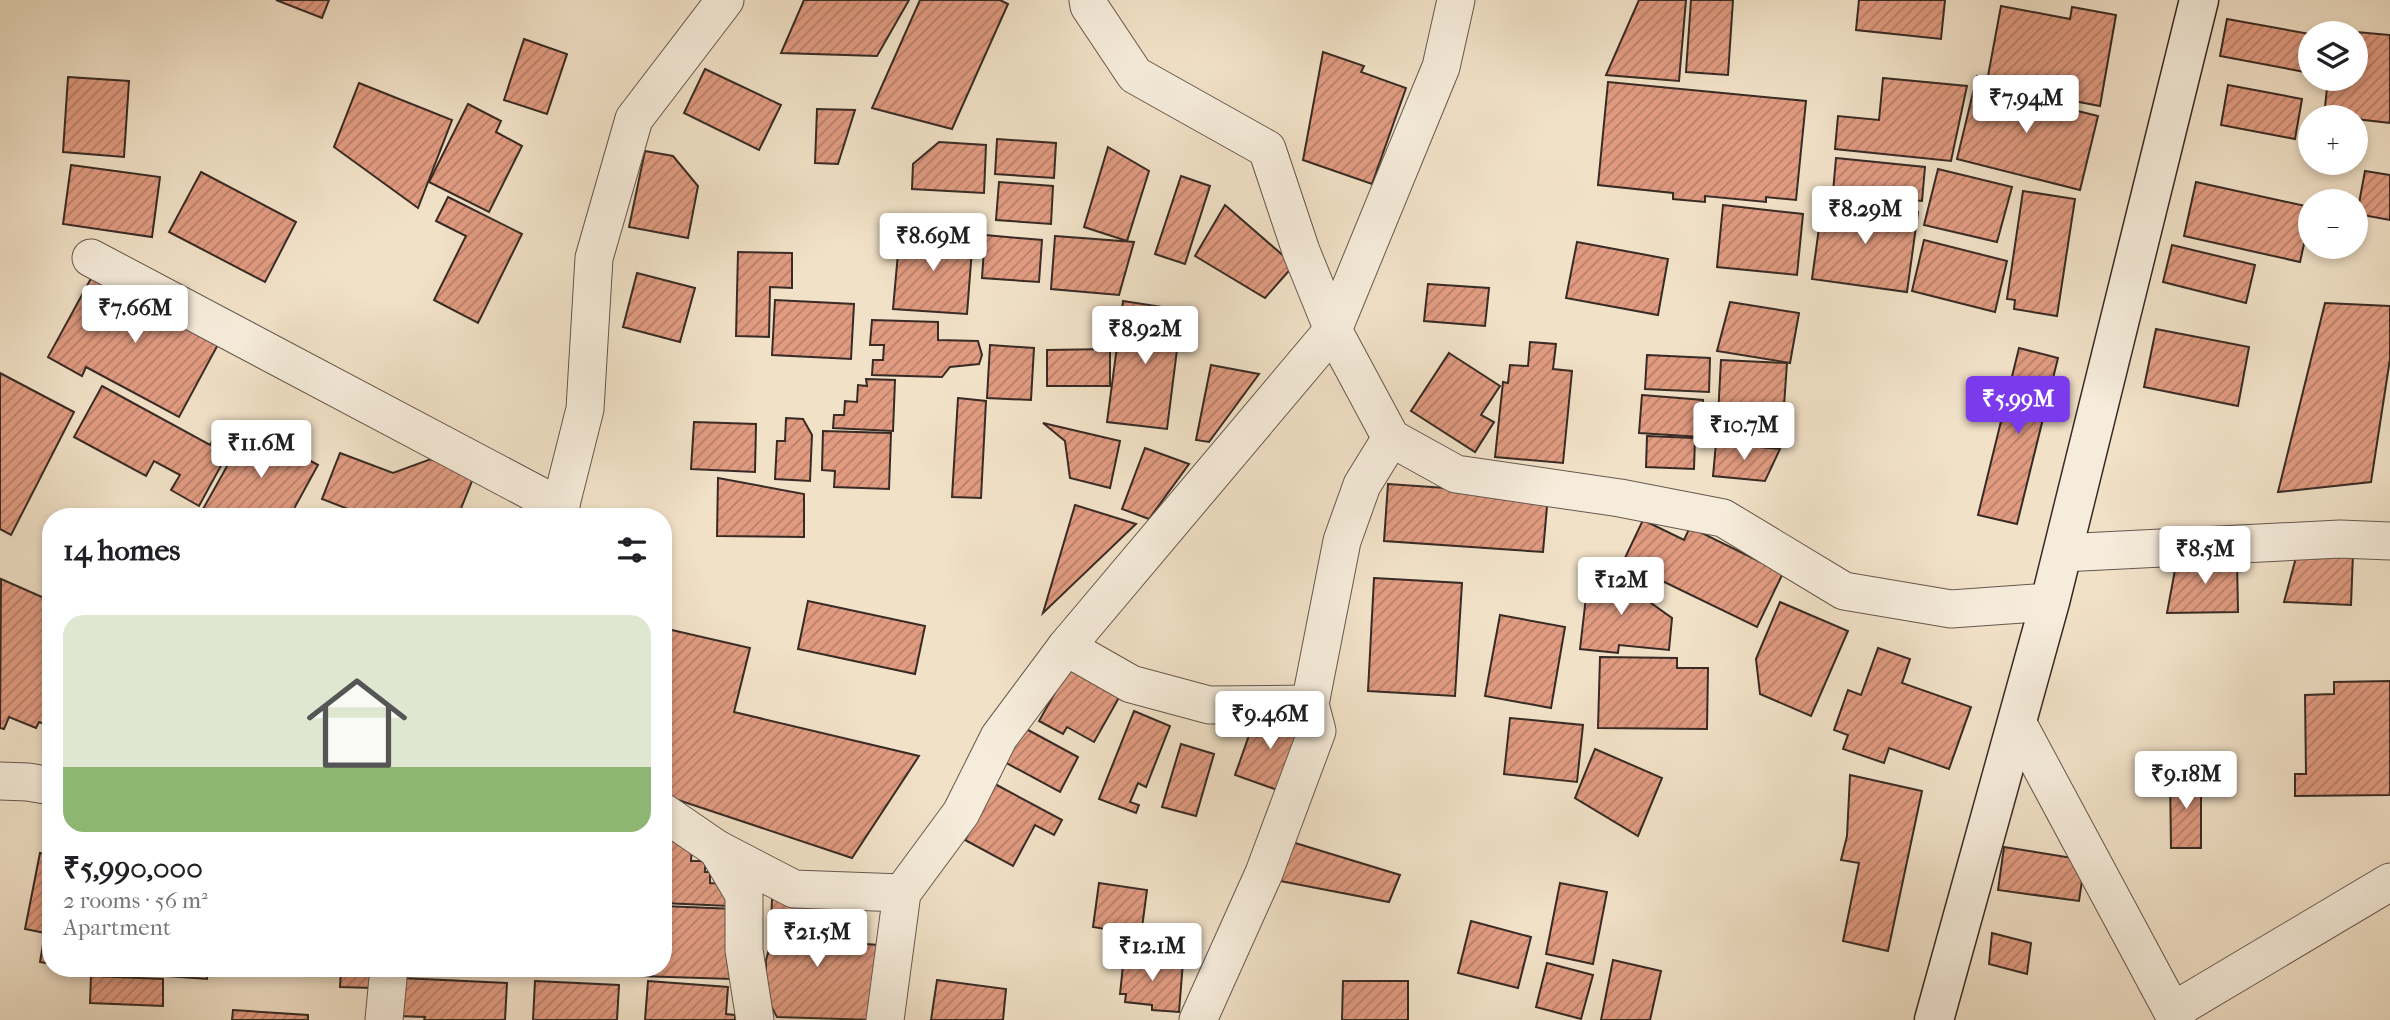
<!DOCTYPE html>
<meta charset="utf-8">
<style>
:root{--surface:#fff;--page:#f6f6f6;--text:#202124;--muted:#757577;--accent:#7c3aed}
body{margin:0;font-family:"IM FELL French Canon",serif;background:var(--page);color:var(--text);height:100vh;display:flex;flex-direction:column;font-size:26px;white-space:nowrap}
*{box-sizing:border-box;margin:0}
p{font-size:23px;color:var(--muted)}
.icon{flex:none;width:38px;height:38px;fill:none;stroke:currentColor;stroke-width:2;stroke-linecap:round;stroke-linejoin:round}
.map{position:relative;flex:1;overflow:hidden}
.sheet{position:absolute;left:42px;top:508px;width:630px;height:469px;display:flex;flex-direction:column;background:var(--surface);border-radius:28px;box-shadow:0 4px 10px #0003}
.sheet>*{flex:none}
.controls{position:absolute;left:2298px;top:21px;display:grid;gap:14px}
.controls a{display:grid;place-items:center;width:70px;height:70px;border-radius:50%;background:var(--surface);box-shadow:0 4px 10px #0003;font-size:35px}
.price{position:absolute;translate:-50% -60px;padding:0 16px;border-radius:7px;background:#fff;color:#222;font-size:23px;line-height:46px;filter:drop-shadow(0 2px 4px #0008)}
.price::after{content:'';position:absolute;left:50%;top:42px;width:21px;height:16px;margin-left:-10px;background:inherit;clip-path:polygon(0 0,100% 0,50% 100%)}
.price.active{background:var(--accent);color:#fff}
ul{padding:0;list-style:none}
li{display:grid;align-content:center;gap:14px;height:371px;padding:0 21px}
li span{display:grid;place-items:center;height:217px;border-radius:21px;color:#555}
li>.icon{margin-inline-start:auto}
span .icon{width:126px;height:126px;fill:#fffc;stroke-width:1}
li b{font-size:30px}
h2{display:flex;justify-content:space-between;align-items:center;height:84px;padding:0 21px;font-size:30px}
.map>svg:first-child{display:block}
</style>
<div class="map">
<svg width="2390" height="1020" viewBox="0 0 2390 1020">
<defs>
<pattern id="building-hatch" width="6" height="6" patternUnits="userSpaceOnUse" patternTransform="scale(1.75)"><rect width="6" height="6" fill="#e19b81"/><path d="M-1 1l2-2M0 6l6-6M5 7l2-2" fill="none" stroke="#b77f69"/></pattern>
</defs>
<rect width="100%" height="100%" fill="#f1e1c7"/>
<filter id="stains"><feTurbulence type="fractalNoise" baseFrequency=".00286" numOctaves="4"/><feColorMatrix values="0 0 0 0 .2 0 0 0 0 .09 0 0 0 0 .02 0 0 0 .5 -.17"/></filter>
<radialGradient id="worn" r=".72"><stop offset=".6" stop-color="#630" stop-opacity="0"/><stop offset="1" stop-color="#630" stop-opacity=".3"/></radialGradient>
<g fill="url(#building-hatch)" stroke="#382b25" stroke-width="2">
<path d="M276,0h53l-7,18z"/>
<path d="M804,0h105l-32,56 -96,-3z"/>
<path d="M920,0h80l8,4 -56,125 -80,-21z"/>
<path d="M1639,0h47l-7,81 -73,-6z"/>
<path d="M1691,0h42l-5,75 -42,-3z"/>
<path d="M1859,0h86l-4,39 -85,-9z"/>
<path d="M2001,6l69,13 2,-12 44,8 -16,91 -58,-11 2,-9 -56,-10z"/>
<path d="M2227,19l83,15v39l-90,-17z"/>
<path d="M2333,30l57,5v88l-34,-4v-2l-32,-1 4,-37h28v-46h-24z"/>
<path d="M524,39l43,15 -20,60 -43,-14z"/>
<path d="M1323,52l41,14 -3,6 45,16 -34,96 -69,-24z"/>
<path d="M705,69l76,36 -22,45 -75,-37z"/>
<path d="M1977,76l61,15 -1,10 61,15 -18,74 -123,-31z"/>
<path d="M68,77l61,4 -5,76 -61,-5z"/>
<path d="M1883,78l84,8 -16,75 -116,-12 3,-33 41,4z"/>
<path d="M1608,82l198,19 -10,99 -30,-3v5l-61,-6v6l-32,-3v-6l-75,-8z"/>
<path d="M359,83l93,37 -34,88 -84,-61z"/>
<path d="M2228,85l74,14 -7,40 -74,-14z"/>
<path d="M468,104l33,17 -5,11 26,14 -33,66 -60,-30z"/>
<path d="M817,109l38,1 -17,54 -23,-1z"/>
<path d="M997,139l59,4 -2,35 -59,-4z"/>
<path d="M939,142l47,3 -2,48 -72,-4 1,-25z"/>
<path d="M1108,147l41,24 -22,70 -43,-14z"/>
<path d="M645,151l28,5 25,30 -10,52 -59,-11z"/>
<path d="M1836,158l89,9 -3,34 -89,-9z"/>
<path d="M71,165l89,12 -8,60 -89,-13z"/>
<path d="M1938,169l74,18 -15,55 -73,-17z"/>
<path d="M2365,171l25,4v45l-33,-6z"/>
<path d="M201,172l95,50 -31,60 -96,-50z"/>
<path d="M1181,176l29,10 -25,78 -30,-10z"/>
<path d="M999,182l54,4 -2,38 -55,-4z"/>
<path d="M2196,182l114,25v10l-10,45 -116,-26z"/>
<path d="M2023,191l52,8 -18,117 -43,-7 1,-9 -8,-1z"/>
<path d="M448,197l74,37 -44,89 -44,-23 32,-64 -30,-15z"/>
<path d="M1823,199l95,13 -11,80 -95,-13z"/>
<path d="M1225,205l69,60 -29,33 -70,-42z"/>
<path d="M1723,205l80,9 -6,61 -80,-8z"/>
<path d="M900,231l73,5 -6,78 -74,-5z"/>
<path d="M985,235l57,5 -3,42 -57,-4z"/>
<path d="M1055,236l79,6 -15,53 -68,-6z"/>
<path d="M1924,240l83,21 -12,51 -83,-21z"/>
<path d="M1577,242l91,17 -10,56 -92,-17z"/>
<path d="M2172,245l83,20 -9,38 -83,-21z"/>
<path d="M738,252l54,1v35l-22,-1 -1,50 -33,-1z"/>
<path d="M95,271l126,68 -42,78 -93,-50 -4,9 -34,-19z"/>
<path d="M637,273l58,15 -15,54 -57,-15z"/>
<path d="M1428,284l61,4 -4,38 -61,-5z"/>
<path d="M775,300l79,4 -3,55 -79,-4z"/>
<path d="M1123,301l59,9 -15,119 -60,-7z"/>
<path d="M1730,302l69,11 -9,50 -73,-12z"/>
<path d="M2325,303l65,3v53l-19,123 -93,10z"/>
<path d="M872,320l66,2v18l40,1 4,14 -3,9 -29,3 -8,10 -70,-2 1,-15h10l1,-15h-14z"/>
<path d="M2156,329l93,18 -11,59 -94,-19z"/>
<path d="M1530,342l26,2 -3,25 19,2 -9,92 -68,-6 8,-75 5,1 2,-18 18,1z"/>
<path d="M990,345l44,3 -3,52 -44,-2z"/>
<path d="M2019,348l39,10 -41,166 -39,-9z"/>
<path d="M1110,349v37h-63v-36z"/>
<path d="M1449,353l51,33 -19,29 13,7 -19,30 -64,-41z"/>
<path d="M1647,355l63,3 -1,34 -64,-3z"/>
<path d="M1721,360l66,3 -4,57 -65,-4z"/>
<path d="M1211,365l48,9 -50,68 -13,-2z"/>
<path d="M0,373l74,39 -63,123 -11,-6z"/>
<path d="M866,379l29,1 -2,51 -60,-3 1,-13h10l1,-14 12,1 1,-17 9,1z"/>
<path d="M102,386l108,59 8,-14 17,9 -36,66 -28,-16 9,-15 -26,-14 -8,15 -72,-39z"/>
<path d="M1642,395l61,5 -2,37 -62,-4z"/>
<path d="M958,398l28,3 -5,97 -29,-1z"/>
<path d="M786,418l17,1 9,16 -2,46 -35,-2 2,-38h8z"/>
<path d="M694,422l62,2 -1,48 -64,-3z"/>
<path d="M1043,423l77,18 -10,47 -40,-10 -5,-37z"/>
<path d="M249,427l69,38 -28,51h-73l-14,-7z"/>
<path d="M823,431l68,2 -2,56 -55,-2 1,-16 -13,-1z"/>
<path d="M1647,436l48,2 -1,31 -48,-2z"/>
<path d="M1716,443l64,6 -15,32 -52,-5z"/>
<path d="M1145,448l44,16 -40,55 -27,-10z"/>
<path d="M340,453l53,20 38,-14 43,17 -16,40h-92l-44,-17z"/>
<path d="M718,478l86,16v43l-87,-1z"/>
<path d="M1388,484l160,11 -5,57 -159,-11z"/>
<path d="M1075,505l61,19 -93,89z"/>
<path d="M1643,520l41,20 6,-13 93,46 -26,54 -134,-65z"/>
<path d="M2298,550l55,3 -2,52 -67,-3z"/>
<path d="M2177,559h60l1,53 -71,1z"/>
<path d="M1589,571l42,5 -1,12 42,30 -3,32 -50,-5 -1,8 -38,-4z"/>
<path d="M1374,578l88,5 -7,113 -87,-5z"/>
<path d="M1,579l50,22v106l-7,17 -5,-2 -3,6 -27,-11 -5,12 -4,-1z"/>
<path d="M808,601l117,25 -10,48 -117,-25z"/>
<path d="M1780,602l68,29 -37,85 -51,-22 -4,-35z"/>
<path d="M1500,615l65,12 -14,81 -66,-12z"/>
<path d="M663,628l87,20 -16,64 185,44 -67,102 -189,-63z"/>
<path d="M1878,648l32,11 -8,24 69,24 -22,62 -60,-21 -5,15 -41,-14 5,-14 -14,-5 14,-40 13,5z"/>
<path d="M1600,657l77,1v10h31l-1,61 -109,-1z"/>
<path d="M1074,659l51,28 -31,55 -27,-15 -4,7 -24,-13z"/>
<path d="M2390,681v114l-95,1v-22h11l-1,-79 29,-1v-12z"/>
<path d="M1258,710l47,16 -22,66 -48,-17z"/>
<path d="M1134,711l36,15 -24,61 -8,-4 -8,19 9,3 -3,8 -37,-14z"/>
<path d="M1510,718l73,7 -6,57 -73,-8z"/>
<path d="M1017,724l61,33 -18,35 -61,-33z"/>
<path d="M1181,744l33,10 -18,62 -34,-9z"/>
<path d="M1595,749l67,29 -24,58 -63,-38z"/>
<path d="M2201,773v75h-30l-1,-74z"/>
<path d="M1850,775l72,16 -34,160 -45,-10 16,-78 -18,-3 6,-24z"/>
<path d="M995,784l67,36 -8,15 -19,-10 -22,41 -48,-26z"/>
<path d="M663,832l29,13 -1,16h14v11h5v11l18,1v22l-65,-3z"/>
<path d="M1292,842l108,33 -11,27 -109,-21z"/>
<path d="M2004,847l81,13 -6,41 -81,-11z"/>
<path d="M40,853l11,2v109l-11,-2 5,-29 -20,-4z"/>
<path d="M1099,883l48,7 -6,45 -48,-8z"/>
<path d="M1560,883l47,9 -14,72 -47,-10z"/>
<path d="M772,899l44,4 -2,37 64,5 -4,75 -97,-3 -11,-20v-37l4,-14z"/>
<path d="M663,906l72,3 -3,70 -94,-3v-8h25z"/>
<path d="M1471,921l60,16 -13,51 -60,-15z"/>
<path d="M1992,933l39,10 -4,31 -38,-10z"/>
<path d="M1124,956l59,6 -4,50 -27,-2v-5l-27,-3 1,-8h-6z"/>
<path d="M1613,960l48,11 -11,49h-49z"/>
<path d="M1547,963l46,12 -12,44 -45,-12z"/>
<path d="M153,968h55l-1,11 -54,-4z"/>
<path d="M316,968h57l-1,20 -32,-1 1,-18z"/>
<path d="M91,976l72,3v27l-73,-3z"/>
<path d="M401,978l106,5 -2,37h-81l1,-3 -26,-1z"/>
<path d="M937,980l69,9 -3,31h-72z"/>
<path d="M535,981l84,4 -2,35h-84z"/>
<path d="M648,981l80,6 -2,27 9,1v5h-90z"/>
<path d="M1343,981h65v39h-66z"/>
<path d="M233,1010l75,5v5h-76z"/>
</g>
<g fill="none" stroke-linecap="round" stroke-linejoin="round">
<defs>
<g id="minor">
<path d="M1088,0l1,6 46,69 132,74 34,102 32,79 58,108 65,36 164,24 103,20 121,73 107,18 99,-7"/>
<path d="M91,258l470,249"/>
<path d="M558,516l27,-107 9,-151 40,-139 91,-119"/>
<path d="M2062,553l278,-14 50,2"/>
<path d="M1066,647l65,37 78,21 101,-1"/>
<path d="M2017,722l160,298"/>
<path d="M0,781l28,1 23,4"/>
<path d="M663,812l54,37 27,46v55l11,70"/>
<path d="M717,849l77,40 108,4"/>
<path d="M2173,1011l217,-129"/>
<path d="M384,1020l5,-52"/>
<path d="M885,1020l17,-127 59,-80 38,-76 67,-90 267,-317 108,-263 15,-67"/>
<path d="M1198,1020l66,-147 53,-142 -7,-27 32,-163 20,-56 29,-47"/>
</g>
<path id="secondary" d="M1934,1020l116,-418 149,-602"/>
</defs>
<use href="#minor" stroke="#66584e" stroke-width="39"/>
<use href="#secondary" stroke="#382b25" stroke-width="41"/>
<use href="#minor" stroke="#f6ecdb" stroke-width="37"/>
<use href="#secondary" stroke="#f6ecdb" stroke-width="38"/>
</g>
<rect width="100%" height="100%" filter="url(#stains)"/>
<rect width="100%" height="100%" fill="url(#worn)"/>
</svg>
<div class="controls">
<a><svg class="icon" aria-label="layers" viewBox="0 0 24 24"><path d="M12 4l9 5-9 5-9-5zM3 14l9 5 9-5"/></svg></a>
<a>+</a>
<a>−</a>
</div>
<b class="price" style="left:2026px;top:135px">₹7.94M</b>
<b class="price" style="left:1865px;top:246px">₹8.29M</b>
<b class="price" style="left:933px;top:273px">₹8.69M</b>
<b class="price" style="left:135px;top:345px">₹7.66M</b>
<b class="price" style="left:1145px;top:366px">₹8.92M</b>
<b class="price active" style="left:2018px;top:436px">₹5.99M</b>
<b class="price" style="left:1744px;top:462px">₹10.7M</b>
<b class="price" style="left:261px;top:480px">₹11.6M</b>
<b class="price" style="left:2205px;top:586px">₹8.5M</b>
<b class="price" style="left:1621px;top:617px">₹12M</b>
<b class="price" style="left:1270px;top:751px">₹9.46M</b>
<b class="price" style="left:2186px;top:811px">₹9.18M</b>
<b class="price" style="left:817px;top:969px">₹21.5M</b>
<b class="price" style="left:1152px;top:983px">₹12.1M</b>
<section class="sheet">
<h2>14 homes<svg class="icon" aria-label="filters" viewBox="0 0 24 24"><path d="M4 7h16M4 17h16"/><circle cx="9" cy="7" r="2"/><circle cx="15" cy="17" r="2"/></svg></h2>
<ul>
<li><span style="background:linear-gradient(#dfe7d0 70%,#8fb573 0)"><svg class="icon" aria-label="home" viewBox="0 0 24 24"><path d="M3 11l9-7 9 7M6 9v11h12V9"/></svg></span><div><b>₹5,990,000</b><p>2 rooms · 56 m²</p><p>Apartment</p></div></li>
</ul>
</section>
</div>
